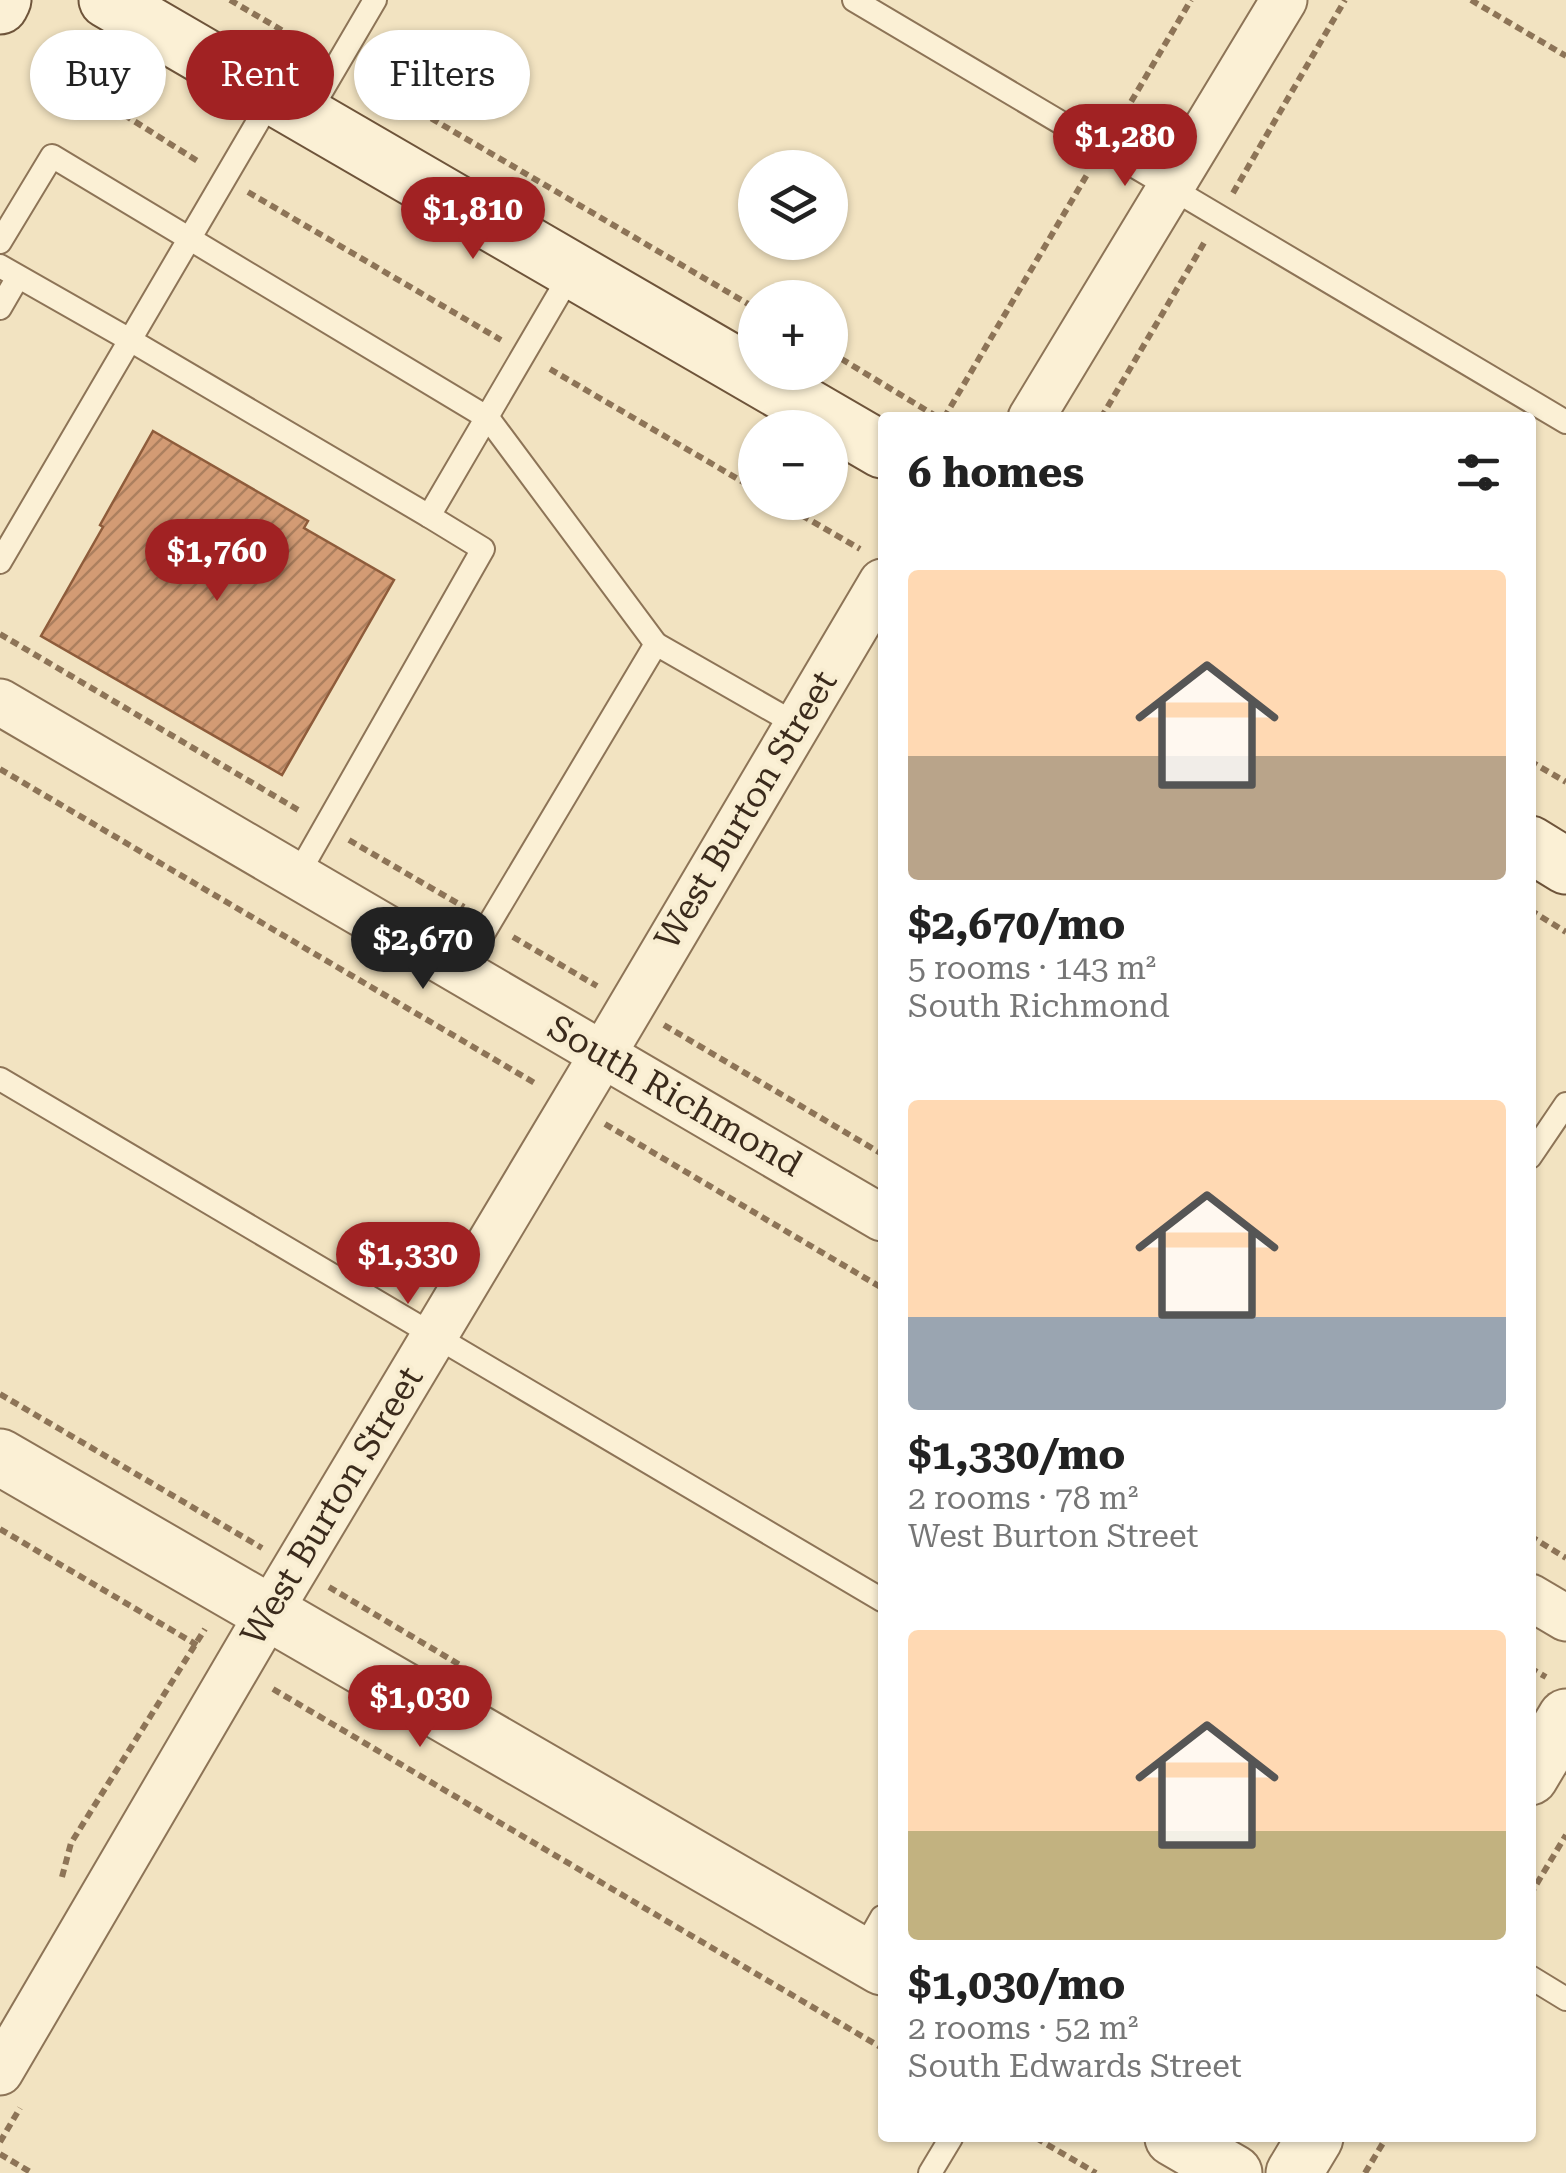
<!DOCTYPE html>
<meta charset="utf-8">
<style>
:root{--surface:#fff;--page:#f2f2f2;--text:#222;--muted:#767676;--accent:#a12223}
body{margin:0;font-family:"Roboto Serif",serif;background:var(--page);color:var(--text);height:100vh;display:flex;flex-direction:column;font-size:38px;white-space:nowrap}
*{box-sizing:border-box;margin:0}
p{font-size:32px;color:var(--muted)}
.icon{flex:none;width:55px;height:55px;fill:none;stroke:currentColor;stroke-width:2;stroke-linecap:round;stroke-linejoin:round}
.map{position:relative;flex:1;overflow:hidden}
.sheet{position:absolute;left:878px;top:412px;width:658px;height:1730px;display:flex;flex-direction:column;background:var(--surface);border-radius:10px;box-shadow:0 2px 8px #0004}
.sheet>*{flex:none}
.guide{position:absolute;left:30px;top:30px;width:698px;height:90px;display:flex;gap:20px}
.buttons{position:absolute;left:738px;top:150px;display:grid;gap:20px}
.buttons a{display:grid;place-items:center;width:110px;height:110px;border-radius:50%;background:var(--surface);box-shadow:0 2px 8px #0004;font-size:50px}
.price{position:absolute;translate:-50% -85px;padding:0 22px;border-radius:35px;background:var(--accent);color:#fff;font-size:32px;line-height:65px;filter:drop-shadow(0 2px 5px #0008)}
.price::after{content:'';position:absolute;left:50%;top:60px;width:30px;height:22px;margin-left:-15px;background:inherit;clip-path:polygon(0 0,100% 0,50% 100%)}
.price.on{background:#222;color:#fff}
ul{padding:0;list-style:none}
li{display:grid;align-content:center;gap:20px;height:530px;padding:0 30px}
li span{display:grid;place-items:center;height:310px;border-radius:10px;color:#555}
li>.icon{margin-inline-start:auto}
span .icon{width:180px;height:180px;fill:#fffc;stroke-width:1}
li b{font-size:42px}
h2{display:flex;justify-content:space-between;align-items:center;height:120px;padding:0 30px;font-size:42px}
.chip{padding:0 35px;border-radius:45px;background:var(--surface);box-shadow:0 2px 8px #0004;font-size:35px;line-height:90px}
.chip.on{background:var(--accent);color:#fff}
.map>svg:first-child{display:block}
</style>
<div class="map">
<svg width="1566" height="2173" viewBox="0 0 1566 2173">
<defs>
<pattern id="building-hatch" width="6" height="6" patternUnits="userSpaceOnUse" patternTransform="scale(2.5)"><rect width="6" height="6" fill="#d39b74"/><path d="M-1 1l2-2M0 6l6-6M5 7l2-2" fill="none" stroke="#ac7f5e"/></pattern>
</defs>
<rect width="100%" height="100%" fill="#f2e3c1"/>
<path fill="url(#building-hatch)" stroke="#8e5c3b" stroke-width="2.5" d="M153,431l155,90 -4,7 90,52 -112,195 -241,-139 62,-109 -3,-2z"/>
<g fill="none" stroke-linecap="round" stroke-linejoin="round">
<defs>
<g id="service">
<path d="M854,0l712,422"/>
<path d="M307,116l68,-116"/>
<path d="M0,242l52,-86 436,262 168,226"/>
<path d="M0,266l130,74 299,176 144,-246"/>
<path d="M0,308l18,-31"/>
<path d="M0,562l273,-466"/>
<path d="M297,876l186,-327 -54,-33"/>
<path d="M461,971l195,-327 140,80"/>
<path d="M0,1079l882,521"/>
<path d="M1530,1157l36,-53"/>
<path d="M861,1954l21,-37"/>
<path d="M1530,1977l36,22"/>
<path d="M930,2173l21,-35"/>
</g>
<g id="minor">
<path d="M1031,418l253,-418"/>
<path d="M0,702l882,516"/>
<path d="M1530,1597l36,21"/>
<path d="M0,2072l268,-458 335,-560 279,-472"/>
</g>
<g id="tertiary">
<path d="M0,1457l882,510"/>
<path d="M1530,1777l36,-60"/>
<path d="M1173,2138l61,35"/>
<path d="M1294,2173l21,-35"/>
</g>
<g id="secondary">
<path d="M107,0l775,450"/>
<path d="M0,6l3,-6"/>
<path d="M1530,844l36,22"/>
</g>
</defs>
<use href="#service" stroke="#8d7457" stroke-width="26"/>
<use href="#minor" stroke="#8d7457" stroke-width="49"/>
<use href="#tertiary" stroke="#8d7457" stroke-width="59"/>
<use href="#secondary" stroke="#6e543a" stroke-width="59"/>
<g stroke="#8d7457" stroke-width="6" stroke-dasharray="8 5" stroke-linecap="butt">
<path d="M230,0l84,49"/>
<path d="M1471,0l95,56"/>
<path d="M364,79l391,229"/>
<path d="M69,80l130,82"/>
<path d="M1118,124l73,-124"/>
<path d="M248,192l253,148"/>
<path d="M1233,193l112,-193"/>
<path d="M830,352l109,66"/>
<path d="M550,369l205,120"/>
<path d="M944,418l144,-245"/>
<path d="M1101,418l103,-175"/>
<path d="M779,502l81,47"/>
<path d="M0,634l300,177"/>
<path d="M1530,761l36,21"/>
<path d="M0,769l538,316"/>
<path d="M349,840l115,67"/>
<path d="M1530,910l36,22"/>
<path d="M513,937l84,49"/>
<path d="M664,1025l218,129"/>
<path d="M605,1124l277,164"/>
<path d="M0,1394l262,154"/>
<path d="M0,1529l197,116"/>
<path d="M1530,1536l36,22"/>
<path d="M329,1587l131,78"/>
<path d="M1530,1668l16,9"/>
<path d="M273,1689l609,359"/>
<path d="M62,1877l9,-34 134,-214"/>
<path d="M1530,1895l36,-60"/>
<path d="M1036,2138l60,35"/>
<path d="M0,2142l20,-34"/>
<path d="M0,2154l32,19"/>
<path d="M1365,2173l21,-35"/>
</g>
<use href="#service" stroke="#fbf0d5" stroke-width="22"/>
<use href="#minor" stroke="#fbf0d5" stroke-width="45"/>
<use href="#tertiary" stroke="#fbf0d5" stroke-width="55"/>
<use href="#secondary" stroke="#fbf0d5" stroke-width="55"/>
</g>
<g text-anchor="middle" dominant-baseline="central" stroke-width="8" stroke-linejoin="round" paint-order="stroke">
<g font-size="35" fill="#3b2b1c" stroke="#f8edd1">
<text transform="translate(746 810) rotate(-59)">West Burton Street</text>
<text transform="translate(675 1096) rotate(30)">South Richmond</text>
<text transform="translate(332 1506) rotate(-59)">West Burton Street</text>
</g>
</g>
</svg>
<div class="buttons">
<a><svg class="icon" aria-label="layers" viewBox="0 0 24 24"><path d="M12 4l9 5-9 5-9-5zM3 14l9 5 9-5"/></svg></a>
<a>+</a>
<a>−</a>
</div>
<b class="price" style="left:1125px;top:189px">$1,280</b>
<b class="price" style="left:473px;top:262px">$1,810</b>
<b class="price" style="left:217px;top:604px">$1,760</b>
<b class="price on" style="left:423px;top:992px">$2,670</b>
<b class="price" style="left:408px;top:1307px">$1,330</b>
<b class="price" style="left:420px;top:1750px">$1,030</b>
<div class="guide">
<a class="chip">Buy</a>
<a class="chip on">Rent</a>
<a class="chip">Filters</a>
</div>
<section class="sheet">
<h2>6 homes<svg class="icon" aria-label="filters" viewBox="0 0 24 24"><path d="M4 7h16M4 17h16"/><circle cx="9" cy="7" r="2"/><circle cx="15" cy="17" r="2"/></svg></h2>
<ul>
<li><span style="background:linear-gradient(#ffd9b3 60%,#b9a48a 0)"><svg class="icon" aria-label="home" viewBox="0 0 24 24"><path d="M3 11l9-7 9 7M6 9v11h12V9"/></svg></span><div><b>$2,670/mo</b><p>5 rooms · 143 m²</p><p>South Richmond</p></div></li>
<li><span style="background:linear-gradient(#ffd9b3 70%,#9aa5b1 0)"><svg class="icon" aria-label="home" viewBox="0 0 24 24"><path d="M3 11l9-7 9 7M6 9v11h12V9"/></svg></span><div><b>$1,330/mo</b><p>2 rooms · 78 m²</p><p>West Burton Street</p></div></li>
<li><span style="background:linear-gradient(#ffd9b3 65%,#c2b280 0)"><svg class="icon" aria-label="home" viewBox="0 0 24 24"><path d="M3 11l9-7 9 7M6 9v11h12V9"/></svg></span><div><b>$1,030/mo</b><p>2 rooms · 52 m²</p><p>South Edwards Street</p></div></li>
</ul>
</section>
</div>
